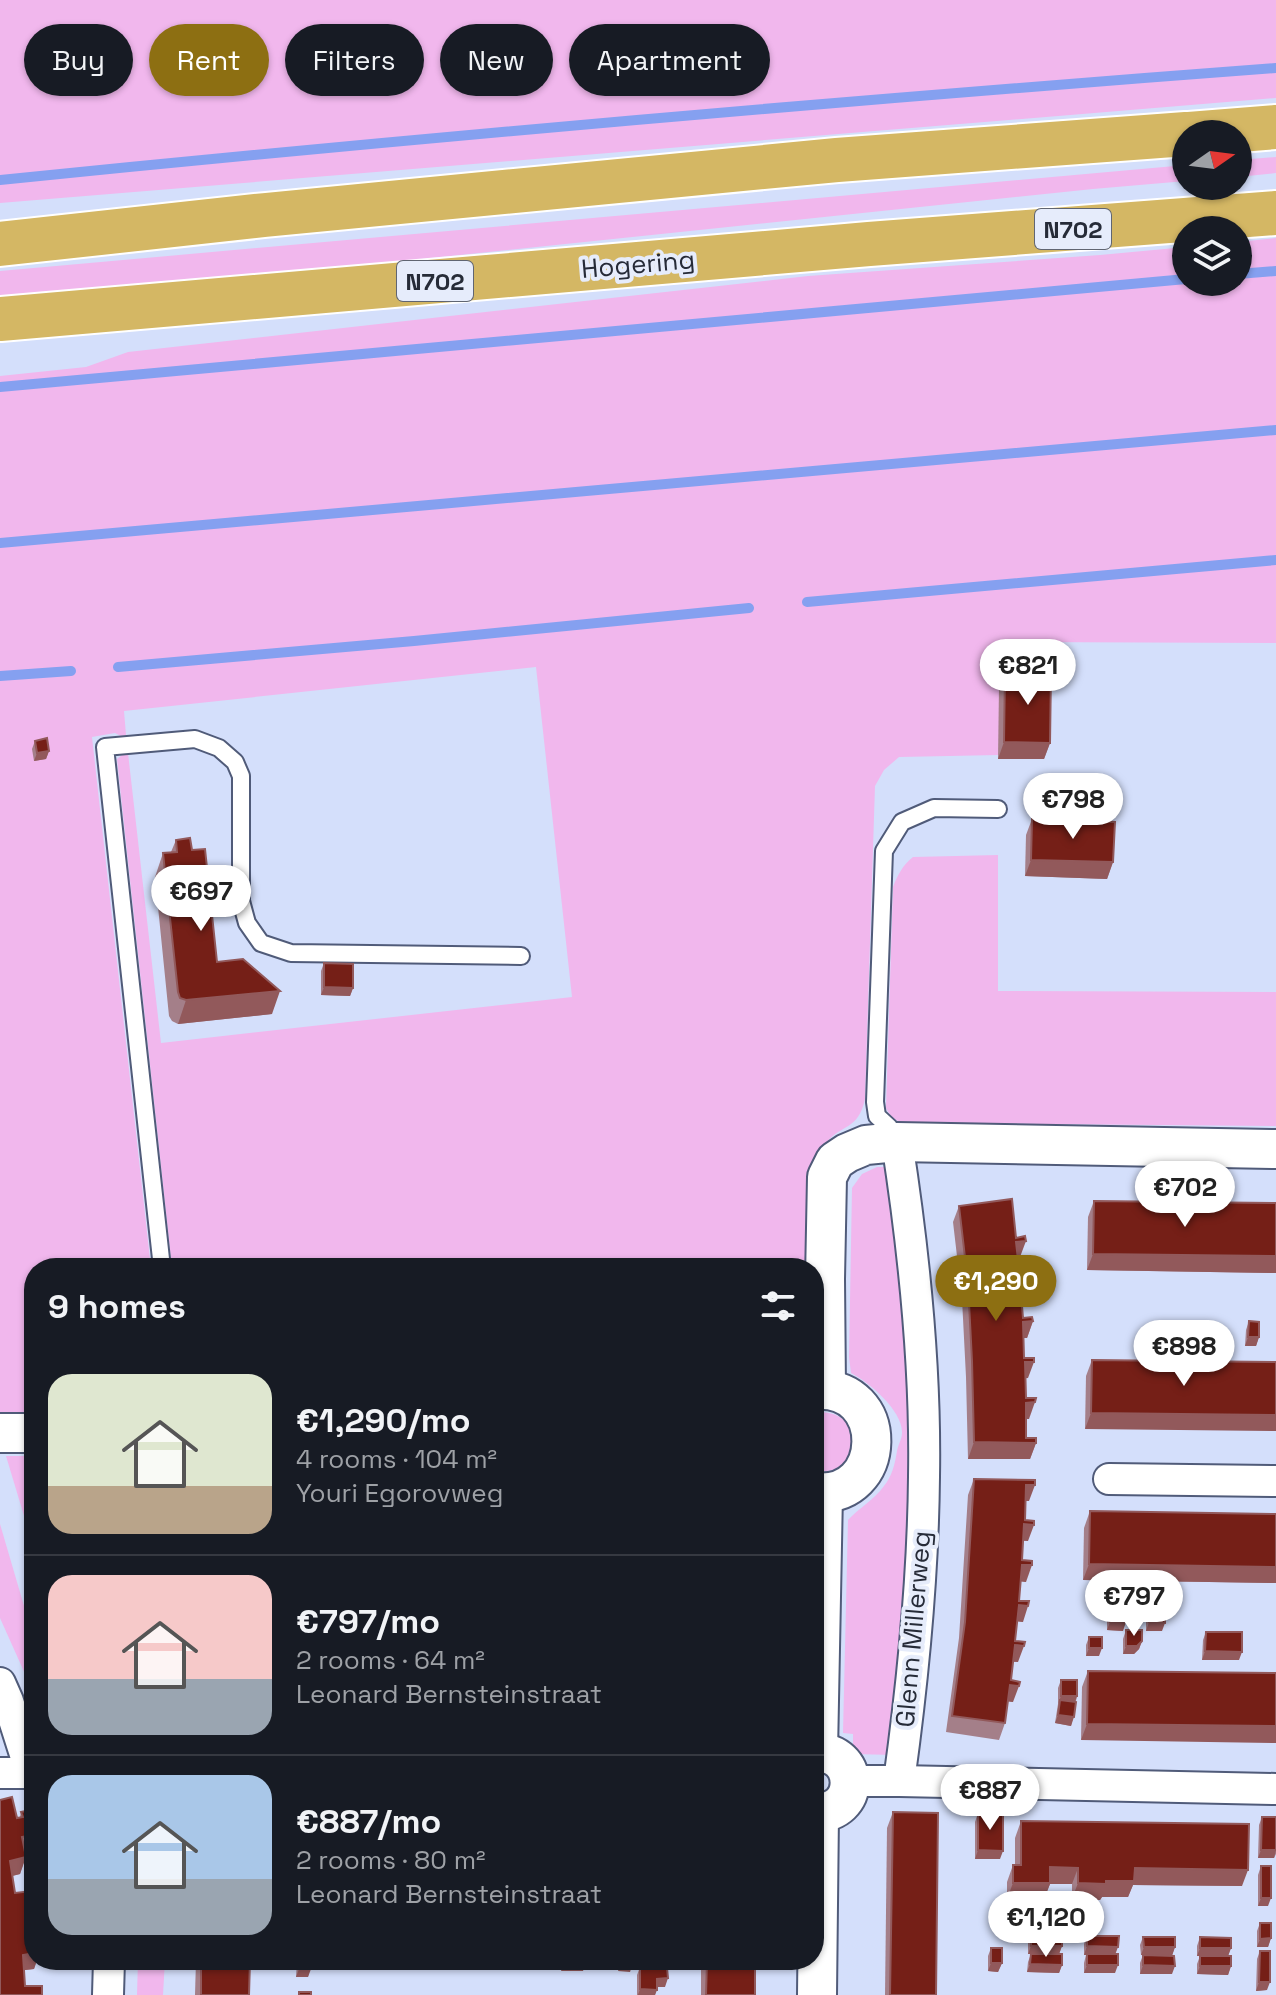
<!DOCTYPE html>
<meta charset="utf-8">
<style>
:root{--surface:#171b24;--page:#242831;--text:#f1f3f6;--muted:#9ea1a6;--line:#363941;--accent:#8d6f12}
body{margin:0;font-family:"Space Grotesk",sans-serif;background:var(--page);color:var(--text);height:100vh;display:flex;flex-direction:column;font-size:30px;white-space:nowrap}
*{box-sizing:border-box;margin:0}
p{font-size:26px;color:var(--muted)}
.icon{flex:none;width:44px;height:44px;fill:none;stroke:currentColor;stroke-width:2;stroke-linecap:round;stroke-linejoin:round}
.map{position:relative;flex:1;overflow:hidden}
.drawer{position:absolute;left:24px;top:1258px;width:800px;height:712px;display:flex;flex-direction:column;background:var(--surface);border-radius:32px;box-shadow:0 2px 6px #0004}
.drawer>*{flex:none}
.banner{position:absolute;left:24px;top:24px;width:800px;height:72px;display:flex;gap:16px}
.needle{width:52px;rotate:76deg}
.buttons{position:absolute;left:1172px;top:120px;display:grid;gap:16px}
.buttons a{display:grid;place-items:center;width:80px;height:80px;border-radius:50%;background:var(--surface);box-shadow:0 2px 6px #0004;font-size:40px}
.price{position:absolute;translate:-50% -68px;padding:0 18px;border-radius:28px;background:#fff;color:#222;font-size:26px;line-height:52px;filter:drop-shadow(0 2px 4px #0008)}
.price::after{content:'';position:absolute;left:50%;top:48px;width:24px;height:18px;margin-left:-12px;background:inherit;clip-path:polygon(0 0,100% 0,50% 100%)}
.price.selected{background:var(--accent);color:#fff}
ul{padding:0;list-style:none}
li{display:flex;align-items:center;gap:24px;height:200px;padding:0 24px}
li+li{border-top:2px solid var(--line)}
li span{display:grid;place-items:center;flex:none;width:224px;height:160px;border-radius:24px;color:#555}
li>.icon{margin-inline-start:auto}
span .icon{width:96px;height:96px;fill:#fffc;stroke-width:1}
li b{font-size:34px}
h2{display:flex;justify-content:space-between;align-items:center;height:96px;padding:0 24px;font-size:34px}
.pill{padding:0 28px;border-radius:36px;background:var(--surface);box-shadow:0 2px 6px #0004;font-size:28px;line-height:72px}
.pill.selected{background:var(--accent);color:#fff}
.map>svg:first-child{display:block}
</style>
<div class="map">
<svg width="1276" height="1995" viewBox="0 0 1276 1995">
<rect width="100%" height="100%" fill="#d4dffb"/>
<g fill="#f1b7ed">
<path d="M0,0h1276v98l-1276,105z"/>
<path d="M1276,157v16l-38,4v-17z"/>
<path d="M1186,165v16l-93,8 -1093,114v-32z"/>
<path d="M1276,238v405l-277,-1v113l-100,2 -15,13 -9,16 -10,313c-7,32 -23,24 -40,45 -19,25 -15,92 -16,124h-637l-55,-509 5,-4 6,-2 33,290 411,-46 -36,-330 -412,44 2,24 -5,1 -6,-3 -23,4 59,531h-117v149l-29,-2 -5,-3v-1036l86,-9 42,-15 680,-76 292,-21 86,-8v35h52v-40z"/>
<path d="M998,855v136l278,1v134l-358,-3c-16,-1 -24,1 -32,-15l7,-221c5,-13 10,-22 20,-30z"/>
<path d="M877,1167h20l18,297 -21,291 -41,-1v-20l-10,-1 5,-213c11,-12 26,-20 36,-34 8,-10 11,-22 13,-35 1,-6 5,-12 5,-18 1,-22 -33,-51 -51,-60l-2,-16 3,-169 10,-14z"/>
<path d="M819,1412c50,0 44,66 -5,59v-57z"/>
<path d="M6,1456h28v93z"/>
<path d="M0,1524l34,116v54l-34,-76z"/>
<path d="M138,1960h27l-2,35h-26z"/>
</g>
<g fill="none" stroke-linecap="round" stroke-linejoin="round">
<g stroke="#85a0f0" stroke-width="10">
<path d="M0,180c425,-43 850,-80 1276,-112"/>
<path d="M1238,274l38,-3"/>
<path d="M0,387l1186,-108"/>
<path d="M0,543l1276,-113"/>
<path d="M807,602l469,-42"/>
<path d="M118,667l296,-26 335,-33"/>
<path d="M0,676l71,-5"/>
</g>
<defs>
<g id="service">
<path d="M896,1141l-7,-14 -12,-11 -2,-14 9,-251 18,-29 32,-14 64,1"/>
<path d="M162,1268l-57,-521 90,-8 24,9 16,14 6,14v125l6,22 14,20 30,10 230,3"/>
</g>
<g id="minor">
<path d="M897,1142c17,110 29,223 27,335 -1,101 -11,203 -25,304"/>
<path d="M1109,1479l167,2"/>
<path d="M0,1683l8,18 23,72"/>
<path d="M0,1773h34"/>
<path d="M850,1781h49l377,8"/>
<path d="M108,1995l1,-35"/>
</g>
<g id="tertiary">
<path d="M826,1389l-1,-110 2,-102 8,-16 12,-8 19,-8 31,-3 379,7"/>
<path d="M814,1390c78,-7 75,111 0,102"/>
<path d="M0,1433h34"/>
<path d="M818,1752l5,-259"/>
<path d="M814,1753c47,-4 48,63 0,59"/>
<path d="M817,1995l2,-182"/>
</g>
<g id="trunk">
<path d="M1189,134l87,-7"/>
<path d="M0,244l265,-29 572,-55 349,-26"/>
<path d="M0,319l869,-75 407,-31"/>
</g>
</defs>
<use href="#service" stroke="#505b79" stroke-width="20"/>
<use href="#minor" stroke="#505b79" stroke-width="34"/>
<use href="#tertiary" stroke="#505b79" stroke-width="42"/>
<use href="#trunk" stroke="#fff" stroke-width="48"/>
<use href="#service" stroke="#fff" stroke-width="16"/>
<use href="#minor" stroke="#fff" stroke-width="30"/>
<use href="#tertiary" stroke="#fff" stroke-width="38"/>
<use href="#trunk" stroke="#d4b764" stroke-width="44"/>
</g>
<g fill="#a47f89">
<path d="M1005,671l45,72 -6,16h-46l1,-72z"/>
<path d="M35,741l14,10 -3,8 -12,2 -2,-12z"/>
<path d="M1032,819l81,43 -6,17 -82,-3 1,-41z"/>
<path d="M176,840l16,10 25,112 55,52 -94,10 -6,-3 -3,-5 -14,-139 8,-24 8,-1z"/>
<path d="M324,963l29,25 -3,8 -29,-1v-24z"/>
<path d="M1094,1201l182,2v70l-189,-3 1,-53z"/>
<path d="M959,1206l57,32 4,19h-2l6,40 -3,1 2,20 10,3 -6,17h-4l1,20 4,20h-3l1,20 3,21h-3v19l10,5 -6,16h-62l-2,-82 -4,-78 -9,-77z"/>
<path d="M1249,1321l10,16 -3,9h-11l1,-16z"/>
<path d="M1092,1360l184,2 -191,67 1,-53z"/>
<path d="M974,1479l55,22h-4v19l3,21h-5l-1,19 4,22 -5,-1 -2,20 4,21 -6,-1 -2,20 3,21h-5l-2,18 2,22 -5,-1 -3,22 -6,17 -53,-8 13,-94 9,-143z"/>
<path d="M1090,1511l186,3v69l-193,-3 1,-52z"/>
<path d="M1110,1605l13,26 -16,-1v-17z"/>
<path d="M1149,1611l13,20h-16v-12z"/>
<path d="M1126,1630l16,11 -3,8 -5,5h-11v-15z"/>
<path d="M1206,1632l33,28h-37l1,-20z"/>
<path d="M1089,1637l10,19h-13v-11z"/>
<path d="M1088,1671l188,2 -195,67 1,-53z"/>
<path d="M1061,1680l16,16 -6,30 -16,-3 3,-19v-16z"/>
<path d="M21,1812l13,2v35l-2,5 -6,1 -6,19 -8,2 3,17 19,67h3l-3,9 -10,1 1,16 -25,9 17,-177 3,-1z"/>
<path d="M893,1812l43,183h-51l2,-167z"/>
<path d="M978,1813l22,46h-25v-37z"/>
<path d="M1262,1817h14v37l-2,4h-16l1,-33z"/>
<path d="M1021,1821l221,65 -109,-1 -5,12h-26l-2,3 -28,-1v-15h-22l-6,15h-37v-17l6,-17h2v-27z"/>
<path d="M1261,1866l7,40h-10v-31z"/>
<path d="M1260,1923l11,15 -3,9h-11v-16z"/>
<path d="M1031,1935l31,11 -3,8 3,11 -3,8 -32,-1 1,-10 3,-8h-3v-11z"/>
<path d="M1087,1936l29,18 -1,19h-31v-10l2,-8h-2v-11z"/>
<path d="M1143,1937l32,10 -3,8v19h-32v-11l3,-8h-2l-1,-10z"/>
<path d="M1200,1937l31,11 -3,8 3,10 -3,9 -31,-1v-10l3,-8h-3v-10z"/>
<path d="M991,1948l11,15 -4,9 -10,-1v-15z"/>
<path d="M1260,1951l7,39 -11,1 1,-32z"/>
<path d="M196,1960h54l-1,35h-54z"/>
<path d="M297,1960h14l-3,17h-12z"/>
<path d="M643,1960h16l-2,7 8,20h-8l-2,8h-18v-20l3,-8h2z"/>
<rect x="701" y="1960" width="54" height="35"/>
</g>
<g fill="#92595b">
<path d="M1004,742l46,1 -6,16h-46z"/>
<path d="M49,751l-3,8 -12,2 3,-8z"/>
<path d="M1031,860l82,2 -6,17 -82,-3z"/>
<path d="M324,987l29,1 -3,8 -29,-1z"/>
<path d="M280,991l-8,23 -94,10 8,-24z"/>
<path d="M1026,1241l-6,16 -10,1 6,-16z"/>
<path d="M1093,1254l183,2v17l-189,-3z"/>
<path d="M1030,1281l-6,16 -10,1 6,-16z"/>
<path d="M1033,1321l-6,17h-10l6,-16z"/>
<path d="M1248,1337h11l-3,9h-11z"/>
<path d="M1025,1362h9l-6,16 -9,1z"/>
<path d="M1035,1402l-6,17h-9l6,-16z"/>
<path d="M1091,1413l185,2v16l-191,-2z"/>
<path d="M974,1442l62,1 -6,16h-62z"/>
<path d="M1026,1485h9l-6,16h-9z"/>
<path d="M1024,1524l10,1 -6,16 -9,-1z"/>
<path d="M1089,1564l187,3v16l-193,-3z"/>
<path d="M1022,1565h10l-6,17 -10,-1z"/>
<path d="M1019,1605l9,1 -5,16 -10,-1z"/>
<path d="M1110,1622h16l-3,9 -16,-1z"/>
<path d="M1149,1622l16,1 -3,8h-16z"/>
<path d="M1142,1641l-3,8 -5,5h-11l3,-8z"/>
<path d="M1015,1645l9,1 -6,16 -9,-1z"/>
<path d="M1089,1648h13l-3,8h-13z"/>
<path d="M1205,1651l37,1 -3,8h-37z"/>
<path d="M1010,1685l9,1 -6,16 -9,-1z"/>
<path d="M1061,1696h16l-3,9 -14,-5 -2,4z"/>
<path d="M1058,1715l16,2 -3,9 -16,-3z"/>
<path d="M1087,1724l189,2v17l-195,-3z"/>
<path d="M34,1839v10l-2,5 -10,2 6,-16z"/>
<path d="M978,1850l25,1 -3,8h-25z"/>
<path d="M1261,1850h15l-2,8h-16z"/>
<path d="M26,1857l-6,17 -16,4 6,-17z"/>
<path d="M1050,1867l28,1 -6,16h-22l-6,15h-37l6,-16z"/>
<path d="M1135,1868l113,2 -6,16 -109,-1 -5,12h-26l-2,3 -28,-1 6,-16 28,-2z"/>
<path d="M1261,1898h10l-3,8h-10z"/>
<path d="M1271,1938l-3,9h-11l3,-8z"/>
<path d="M1031,1946h31l-3,8h-31z"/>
<path d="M1087,1946l31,1 -3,8h-31z"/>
<path d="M1144,1947h31l-3,9 -31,-1z"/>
<path d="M1200,1948h31l-3,8h-31z"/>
<path d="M34,1953v7h3l-3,9 -17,2 6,-16z"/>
<path d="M337,1960l39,1 -3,8 -39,-1z"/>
<path d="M449,1960h22l-2,5h-22z"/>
<path d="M394,1961h22l-3,8h-22z"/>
<path d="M645,1961l14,1 -3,8h-14z"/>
<path d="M507,1962h22l-3,8h-22z"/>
<path d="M564,1963h22l-3,8h-22z"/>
<path d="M621,1963h12l-3,9 -12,-1z"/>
<path d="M991,1963h11l-4,9 -10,-1z"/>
<path d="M1030,1964l32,1 -3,8 -32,-1z"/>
<path d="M1087,1965h31l-3,8h-31z"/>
<path d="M1143,1965l32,1 -3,8h-32z"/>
<path d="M1200,1966h31l-3,9 -31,-1z"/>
<path d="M299,1969h12l-3,8h-12z"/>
<path d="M668,1978l-3,9h-11l3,-8z"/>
<path d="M1259,1982h11l-3,8 -11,1z"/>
<path d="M640,1989l17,1 -2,5h-17z"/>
</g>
<g fill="#751f17" stroke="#92595b" stroke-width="2">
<path d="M1005,671l46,1 -1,71 -46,-1z"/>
<path d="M47,738l2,13 -12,2 -2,-12z"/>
<path d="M1032,819l83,3 -2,40 -82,-2z"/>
<path d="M190,838l2,12 13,-1 12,113 26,-3 37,32 -94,9 -6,-2 -2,-6 -15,-139 14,-1 -1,-12z"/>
<path d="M324,963l29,1v24l-29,-1z"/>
<path d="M1012,1199l4,39 9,-2 1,5 -10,1 4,36 9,-1 1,4 -10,1 3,36 9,-1 1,4 -10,1 1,36h10v4h-9l1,36h10l-1,4 -9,1v35h10v5l-62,-1 -2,-81 -4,-78 -9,-77z"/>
<path d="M1094,1201l182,2v53l-183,-2z"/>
<path d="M1249,1321l10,1v15h-11z"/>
<path d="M1092,1360l184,2v53l-185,-2z"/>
<path d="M974,1479l61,1v5h-9l-1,35 9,1v4l-10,-1 -2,36 10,1v4h-10l-3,36h10l-1,5 -9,-1 -4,36 10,1 -1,4 -9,-1 -4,35 9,2 -1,4 -9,-1 -5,38 -53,-7 13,-94z"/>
<path d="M1090,1511l186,3v53l-187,-3z"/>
<rect x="1110" y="1605" width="16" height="17"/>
<path d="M1149,1611h16v12l-16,-1z"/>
<path d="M1126,1630h16v11l-5,5h-11z"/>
<path d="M1206,1632h36v20l-37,-1z"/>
<rect x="1089" y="1637" width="13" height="11"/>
<path d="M1088,1671l188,2v53l-189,-2z"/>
<rect x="1061" y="1680" width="16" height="16"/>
<path d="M1060,1700l16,2 -2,15 -16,-2z"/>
<path d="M12,1797l5,21 6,-1 -2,-5 10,-2 1,4h2v25l-6,1 -1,-4 -5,1 4,20 -16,4 5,32 17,-2 2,18v44l-11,2 2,31h17v9h-42v-195z"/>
<path d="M893,1812l45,1 -2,182h-46z"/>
<path d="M978,1813l25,1v37l-25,-1z"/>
<path d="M1262,1817h14v33h-15z"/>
<path d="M1021,1821l228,3 -1,46 -113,-2 -1,13h-28v3l-28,-1v-15l-28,-1v16h-37v-18h8z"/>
<rect x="1261" y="1866" width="10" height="32"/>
<path d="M1260,1923h11v15l-11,1z"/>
<rect x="1031" y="1935" width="31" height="11"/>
<path d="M1087,1936h32l-1,11 -31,-1z"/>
<path d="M1143,1937h32v10h-31z"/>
<path d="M1200,1937l31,1v10h-31z"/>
<rect x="991" y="1948" width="11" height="15"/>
<path d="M1260,1951h10v31h-11z"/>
<path d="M1031,1954h31v11l-32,-1z"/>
<rect x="1087" y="1954" width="31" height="11"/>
<path d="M1143,1955l31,1 1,10 -32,-1z"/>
<rect x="1200" y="1956" width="31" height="10"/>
<path d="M201,1960h49l-1,35h-48z"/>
<path d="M300,1960h11v9h-12z"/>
<rect x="507" y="1960" width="22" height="2"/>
<rect x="564" y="1960" width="22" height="3"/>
<rect x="621" y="1960" width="12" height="3"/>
<path d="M707,1960h48v35h-49z"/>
<path d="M640,1967l27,1 1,10 -11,1v11l-17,-1z"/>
<rect x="299" y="1992" width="12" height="3"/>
</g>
<g text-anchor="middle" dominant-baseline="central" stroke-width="8" stroke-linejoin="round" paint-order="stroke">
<g fill="#e6ecfb" stroke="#606572" stroke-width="2">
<rect x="1035" y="209" width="76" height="40" rx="6"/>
<rect x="397" y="261" width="76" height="40" rx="6"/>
</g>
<g font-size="24" font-weight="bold" fill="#262b38">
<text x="1073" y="229">N702</text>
<text x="435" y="281">N702</text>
</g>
<g font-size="26" fill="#262b38" stroke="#e6ecfb">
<text transform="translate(638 264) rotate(-5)">Hogering</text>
<text transform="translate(913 1629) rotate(-85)">Glenn Millerweg</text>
</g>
</g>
</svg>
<div class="buttons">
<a><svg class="needle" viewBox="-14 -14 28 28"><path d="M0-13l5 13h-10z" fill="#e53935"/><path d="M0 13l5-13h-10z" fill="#9ea1a6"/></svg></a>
<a><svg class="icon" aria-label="layers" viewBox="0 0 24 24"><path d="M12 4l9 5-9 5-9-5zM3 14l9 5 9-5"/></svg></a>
</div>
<b class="price" style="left:1028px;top:707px">€821</b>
<b class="price" style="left:1073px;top:841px">€798</b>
<b class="price" style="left:201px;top:933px">€697</b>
<b class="price" style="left:1185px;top:1229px">€702</b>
<b class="price selected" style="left:996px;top:1323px">€1,290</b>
<b class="price" style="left:1184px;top:1388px">€898</b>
<b class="price" style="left:1134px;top:1638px">€797</b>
<b class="price" style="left:990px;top:1832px">€887</b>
<b class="price" style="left:1046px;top:1959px">€1,120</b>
<div class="banner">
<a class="pill">Buy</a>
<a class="pill selected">Rent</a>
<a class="pill">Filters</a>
<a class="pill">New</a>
<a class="pill">Apartment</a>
</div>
<section class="drawer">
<h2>9 homes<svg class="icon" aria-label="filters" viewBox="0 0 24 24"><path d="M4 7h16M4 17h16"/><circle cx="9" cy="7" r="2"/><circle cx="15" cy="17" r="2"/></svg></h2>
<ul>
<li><span style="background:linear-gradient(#dfe7d0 70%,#b9a48a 0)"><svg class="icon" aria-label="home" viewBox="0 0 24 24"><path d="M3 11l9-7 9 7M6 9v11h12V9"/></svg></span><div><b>€1,290/mo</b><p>4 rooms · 104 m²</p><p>Youri Egorovweg</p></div></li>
<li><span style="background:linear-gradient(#f6c9c9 65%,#9aa5b1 0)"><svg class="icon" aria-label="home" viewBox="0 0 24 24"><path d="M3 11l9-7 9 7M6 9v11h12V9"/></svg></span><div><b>€797/mo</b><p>2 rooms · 64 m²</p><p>Leonard Bernsteinstraat</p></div></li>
<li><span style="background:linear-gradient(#a9c7e8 65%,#9aa5b1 0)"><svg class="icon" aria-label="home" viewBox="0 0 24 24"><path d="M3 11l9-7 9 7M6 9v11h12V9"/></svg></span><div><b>€887/mo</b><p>2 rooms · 80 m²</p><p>Leonard Bernsteinstraat</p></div></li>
</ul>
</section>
</div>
